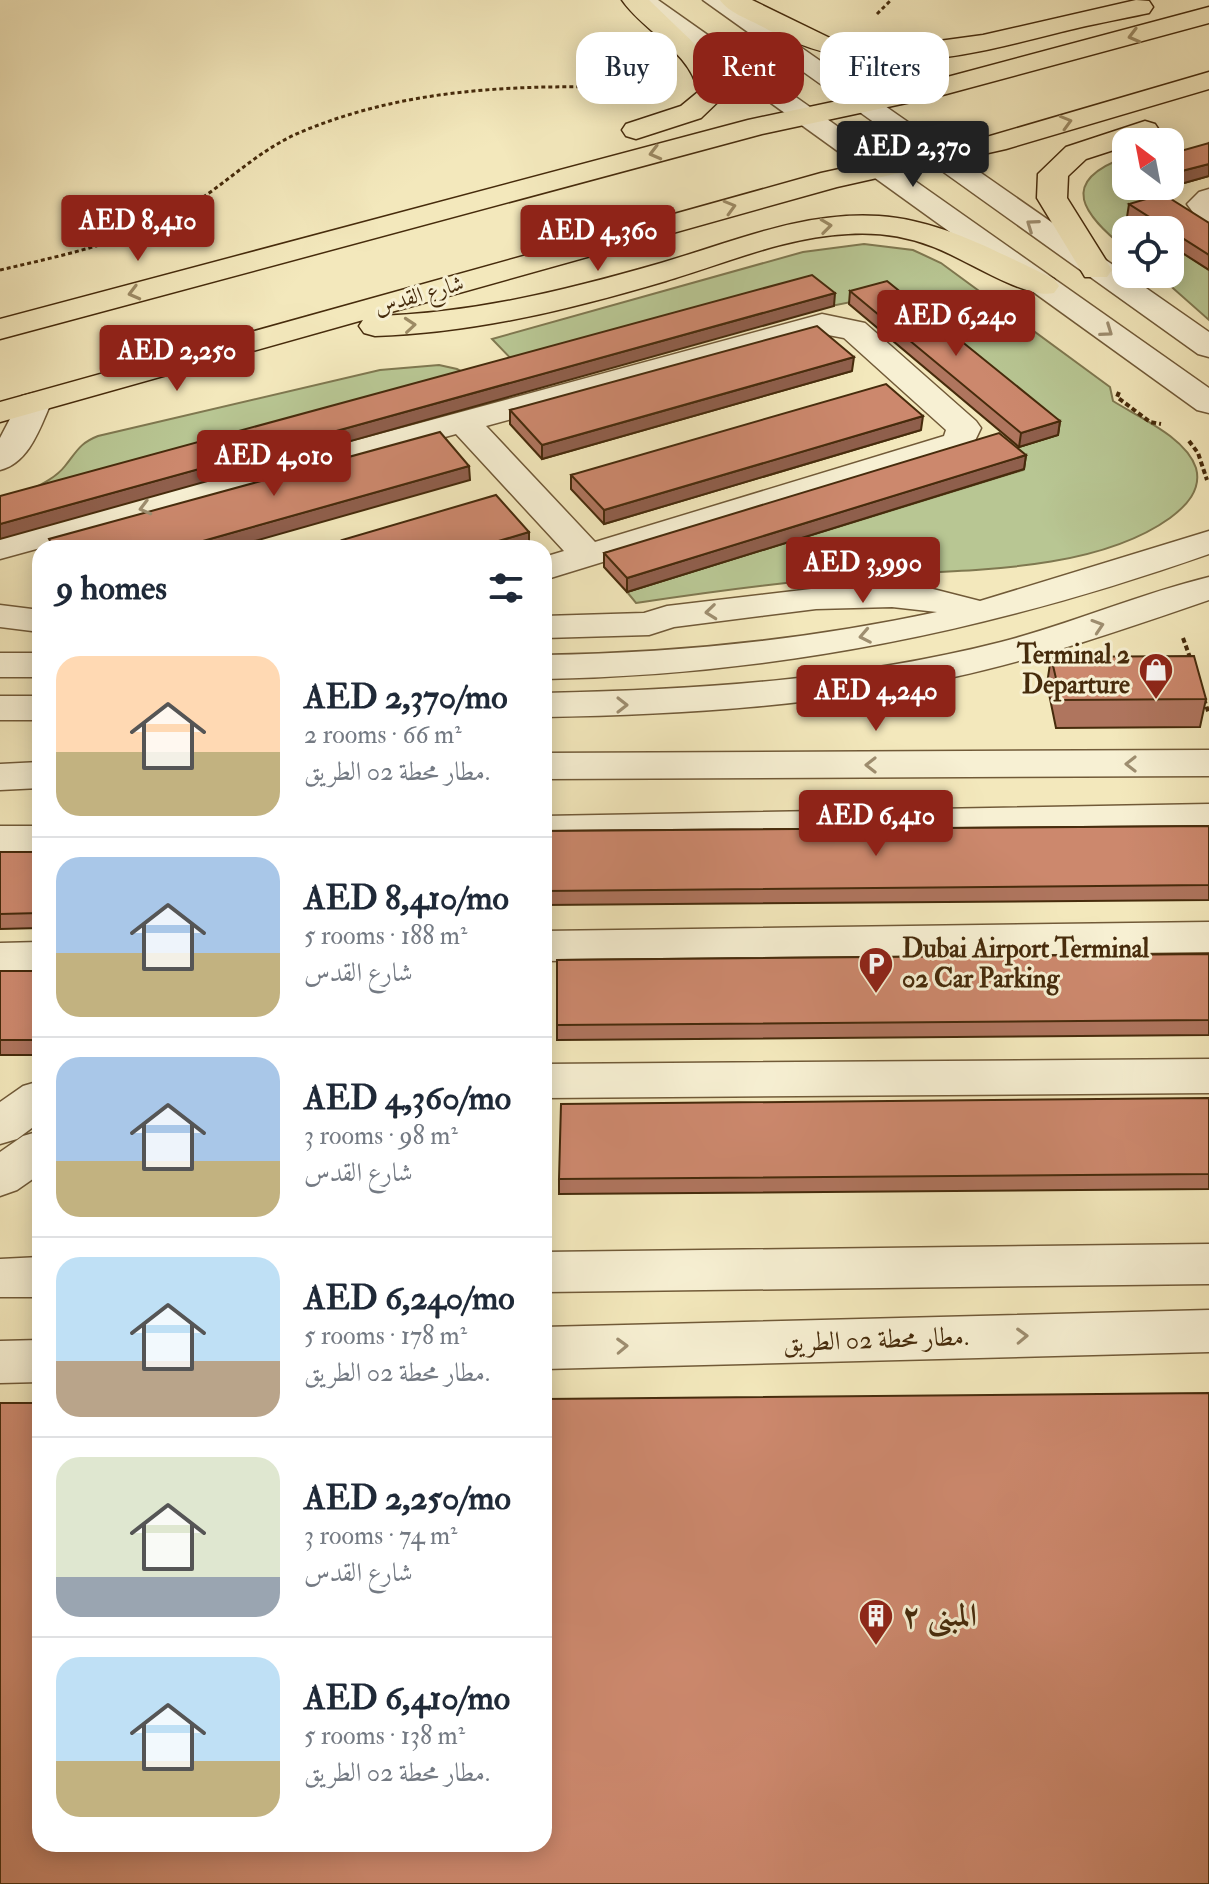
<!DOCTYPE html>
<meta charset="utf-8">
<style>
:root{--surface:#fff;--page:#f6f6f7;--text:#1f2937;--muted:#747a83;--line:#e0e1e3;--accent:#8f2418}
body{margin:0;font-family:"IM FELL Double Pica",Amiri,serif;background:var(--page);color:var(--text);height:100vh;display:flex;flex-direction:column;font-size:30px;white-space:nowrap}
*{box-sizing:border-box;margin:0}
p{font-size:26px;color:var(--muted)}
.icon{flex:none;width:44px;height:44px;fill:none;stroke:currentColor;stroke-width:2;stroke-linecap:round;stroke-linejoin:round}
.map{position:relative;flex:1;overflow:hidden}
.drawer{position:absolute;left:32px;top:540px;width:520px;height:1312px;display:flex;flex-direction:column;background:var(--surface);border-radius:24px;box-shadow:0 4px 20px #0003}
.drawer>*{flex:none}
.hud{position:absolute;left:576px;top:32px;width:512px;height:72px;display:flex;gap:16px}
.needle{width:52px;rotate:328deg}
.fabs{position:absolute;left:1112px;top:128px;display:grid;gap:16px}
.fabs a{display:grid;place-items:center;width:72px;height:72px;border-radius:16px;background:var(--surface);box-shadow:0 4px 20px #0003;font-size:40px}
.price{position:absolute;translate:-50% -68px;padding:0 18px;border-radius:8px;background:var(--accent);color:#fff;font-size:26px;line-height:52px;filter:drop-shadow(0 2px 4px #0008)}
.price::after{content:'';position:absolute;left:50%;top:48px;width:24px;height:18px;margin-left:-12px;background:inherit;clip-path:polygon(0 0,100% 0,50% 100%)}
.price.selected{background:#222;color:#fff}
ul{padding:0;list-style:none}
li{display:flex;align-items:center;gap:24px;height:200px;padding:0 24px}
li+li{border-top:2px solid var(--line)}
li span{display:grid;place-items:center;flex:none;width:224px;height:160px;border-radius:24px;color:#555}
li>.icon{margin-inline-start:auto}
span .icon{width:96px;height:96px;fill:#fffc;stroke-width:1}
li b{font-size:34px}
h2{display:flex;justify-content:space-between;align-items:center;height:96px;padding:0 24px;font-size:34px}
.pill{padding:0 28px;border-radius:24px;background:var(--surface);box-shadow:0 4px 20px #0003;font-size:28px;line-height:72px}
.pill.selected{background:var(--accent);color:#fff}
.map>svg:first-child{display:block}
</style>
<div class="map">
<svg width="1209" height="1884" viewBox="0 0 1209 1884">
<rect width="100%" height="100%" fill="#f3e8bc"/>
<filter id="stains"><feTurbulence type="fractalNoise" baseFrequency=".0025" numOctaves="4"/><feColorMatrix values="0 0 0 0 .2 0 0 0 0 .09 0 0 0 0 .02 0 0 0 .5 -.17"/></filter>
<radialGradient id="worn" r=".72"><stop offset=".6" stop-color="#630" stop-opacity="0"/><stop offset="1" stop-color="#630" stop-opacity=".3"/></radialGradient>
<g fill="#b8c693" stroke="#7f7850" stroke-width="2">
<path d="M1126,157v29h22l26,17 -46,14 19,13h-21v19c-42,-34 -70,-67 0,-92z"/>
<path d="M864,244l49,6 28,13 169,124 3,14c25,16 73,36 83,67 6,22 -10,38 -26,50 -85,61 -233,50 -335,60 -67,6 -133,15 -199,25l-9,-11 396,-122 -20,-18 53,-17 -170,-140 -366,73 -28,-29 311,-87z"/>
<path d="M1170,245l39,25v50l-52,-46h13z"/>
<path d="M439,365l18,4 20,11 -456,115c15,-8 34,-16 44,-29 12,-15 15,-23 33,-30l282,-66z"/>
</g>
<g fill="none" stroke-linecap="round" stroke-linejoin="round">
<defs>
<g id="minor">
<path d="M628,0h30l551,388v25l-12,-3z"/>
<path d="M703,0h30l476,332v25l-11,-3z"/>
<path d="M1209,189v33l-11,-3 -11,-15 12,-12z"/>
<path d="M822,314l43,9 111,98 5,7 -10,21 -427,131v-23l20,-6 -108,-117 -456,125v-22zM823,334l21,4 102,92 -2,6 -349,106 -109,-116z"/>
<path d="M34,393l12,3 5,7c-11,25 -22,60 -51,67v-32l22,-42z"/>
<path d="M1209,531v23c-219,77 -433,121 -665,125v-24c133,-2 262,-15 393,-43l-45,-5 -76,2 -142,18 -25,8 -105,3v-22l100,-3 23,-7 187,-22 75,4 51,13z"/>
<path d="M1209,577v23c-84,29 -168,58 -255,77 -135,29 -272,38 -410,40v-24c154,-3 307,-13 457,-51 70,-18 138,-48 208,-65z"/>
<path d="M0,605l40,5v22l-40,-5z"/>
<rect x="0" y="653" width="40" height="24"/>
<rect x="0" y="696" width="40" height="24"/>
<path d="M1209,750v26l-665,3v-26z"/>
<path d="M40,762v26l-40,2v-26z"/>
<path d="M1209,804v28l-665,12v-28z"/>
<rect x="0" y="826" width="40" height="28"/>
<path d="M1209,922v30l-665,9v-30z"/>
<path d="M40,942v30l-40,3v-32z"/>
<path d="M1209,1059v34l-665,5v-34z"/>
<path d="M40,1081v41l-23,17 -17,5v-42l23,-16z"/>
<path d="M40,1131v43l-23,16 -17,6v-44l23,-16z"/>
<path d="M1209,1244v40l-665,8v-40z"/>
<path d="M40,1257v40h-40v-38z"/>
<path d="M1209,1310v42l-665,17v-42z"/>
<path d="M40,1340v42l-40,1v-42z"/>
</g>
<g id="major">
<path d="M622,0h27l54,52 21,30 2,12 -25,24 -65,21 -10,-3 -4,-6 4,-6 55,-18 17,-14c-6,-39 -55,-61 -76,-92z"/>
<path d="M720,0h32l80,39 31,6 39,1 81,-11 153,-35 13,1 4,6 -4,6c-28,6 -56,11 -84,18 -107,27 -201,53 -304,-5 -13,-7 -33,-14 -41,-26z"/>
<path d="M1209,7v16l-270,73 -177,38 -762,205v-20l748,-199 188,-40z"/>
<path d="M1209,72v17l-203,60 -169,38 -460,129c98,-3 190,-26 284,-53 71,-21 142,-52 218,-47 62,4 120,37 175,63l5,7 -5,7c-29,7 -91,-36 -123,-47 -26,-10 -54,-14 -83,-12 -63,3 -122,29 -182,47 -95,28 -191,52 -291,55l-11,-3 -5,-7 4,-6 -363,102v-20l821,-229 169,-37z"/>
<path d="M1145,121l10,3 4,6 -4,6 -29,6v4l-40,13 -18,17 -1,22 45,72 -5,7h-22l-48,-79 1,-24 28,-27z"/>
</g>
</defs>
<use href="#minor" stroke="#715a38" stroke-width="3"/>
<use href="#major" stroke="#462b0c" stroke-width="3"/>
<g stroke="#462b0c" stroke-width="3" stroke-dasharray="4 3" stroke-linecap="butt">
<path d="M877,14l14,-14"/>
<path d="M0,270c64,-15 133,-29 190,-64 38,-24 70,-57 111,-74 104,-44 219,-48 330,-44"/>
</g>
<g stroke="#462b0c" stroke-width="4" stroke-dasharray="5 3" stroke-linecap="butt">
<path d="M1119,392l-2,5 33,25 11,2"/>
<path d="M1189,441l9,12 9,27"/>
<path d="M1183,638l9,25"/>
<path d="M1204,699l5,15"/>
</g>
<use href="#minor" fill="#f7f0d3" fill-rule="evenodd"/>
<use href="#major" fill="#f3e8bc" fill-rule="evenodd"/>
</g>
<g fill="#af755e" stroke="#462b0c" stroke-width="2">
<path d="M1209,143v33l-53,15 -8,-5h22z"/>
<path d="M1129,204l80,19v47l-39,-25v-15h-23l-20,-13z"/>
<path d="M850,291l210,130 -2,14 -39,12 -170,-143z"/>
<path d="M852,371l-310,88 -32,-35v-14z"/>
<path d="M921,430l-317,94 -33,-35v-14z"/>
<path d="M1026,455l-2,14 -397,123 -23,-25v-14z"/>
<path d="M1051,657l155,42 -6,28 -144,1 -9,-44z"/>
<path d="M1209,826v74l-665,5v-74z"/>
<path d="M0,852h40v76l-40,1z"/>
<path d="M1209,954v81l-652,5v-80z"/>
<rect x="0" y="971" width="40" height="84"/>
<path d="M1209,1098v91l-650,5v-15z"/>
</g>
<g fill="#8f5f4c" stroke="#462b0c" stroke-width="2">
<path d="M1209,164v12l-53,15v-5h14v-12z"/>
<path d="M835,293l-1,13 -834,233v-15z"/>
<path d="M854,357l-2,14 -310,88v-14z"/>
<path d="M923,416l-2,14 -317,94v-14z"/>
<path d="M1060,421l-2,14 -39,12 2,-14z"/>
<path d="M1026,455l-2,14 -397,123v-14z"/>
<path d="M469,466l1,14 -240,68h-52z"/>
<path d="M529,532v15l-5,1h-49z"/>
</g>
<g fill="#cc886d" stroke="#462b0c" stroke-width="2">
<path d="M1209,143v21l-39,10v-20z"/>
<path d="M1163,194l46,29v32l-80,-51z"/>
<path d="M812,275l23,18 -835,231v-28z"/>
<path d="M887,281l173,140 -39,12 -171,-142z"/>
<path d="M817,326l37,31 -312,88 -32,-35z"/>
<path d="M886,384l37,32 -319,94 -33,-35z"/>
<path d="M440,432l29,34 -291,82h-124l-5,-9z"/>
<path d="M999,433l27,22 -399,123 -23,-25z"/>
<path d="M496,495l33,37 -54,16h-127l-6,-8z"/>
<path d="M1194,656l12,43 -145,1 -10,-43z"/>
<path d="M1209,826v59l-665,6v-60z"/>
<path d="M0,852h40v61l-40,1z"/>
<path d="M1209,954v66l-652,5v-65z"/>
<rect x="0" y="971" width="40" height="69"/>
<path d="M1209,1098v76l-650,5 2,-75z"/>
<path d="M1209,1393v491h-1209v-481h40v441h504v-445z"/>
</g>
<defs><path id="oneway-chevron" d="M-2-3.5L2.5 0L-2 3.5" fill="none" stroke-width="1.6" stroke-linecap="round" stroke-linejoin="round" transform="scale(2)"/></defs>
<g stroke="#9c8a64">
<use href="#oneway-chevron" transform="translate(1134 36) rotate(165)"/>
<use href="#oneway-chevron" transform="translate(1066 122) rotate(-16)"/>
<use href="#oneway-chevron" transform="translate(655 153) rotate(165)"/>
<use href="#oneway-chevron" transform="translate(730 207) rotate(-16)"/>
<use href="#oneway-chevron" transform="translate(826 226) rotate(-7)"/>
<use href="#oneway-chevron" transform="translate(134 293) rotate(165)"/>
<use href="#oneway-chevron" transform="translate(410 325) rotate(-5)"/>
</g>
<g stroke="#9e8e70">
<use href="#oneway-chevron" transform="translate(1032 225) rotate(-145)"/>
<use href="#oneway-chevron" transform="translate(1107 331) rotate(35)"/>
<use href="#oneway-chevron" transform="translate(145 508) rotate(165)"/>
<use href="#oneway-chevron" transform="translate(711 612) rotate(174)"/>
<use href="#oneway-chevron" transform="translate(1098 626) rotate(-18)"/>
<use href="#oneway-chevron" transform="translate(865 636) rotate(169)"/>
<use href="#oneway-chevron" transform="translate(622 705)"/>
<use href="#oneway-chevron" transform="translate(1131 764) rotate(180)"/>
<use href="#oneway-chevron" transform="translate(871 765) rotate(180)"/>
<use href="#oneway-chevron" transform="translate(1022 1336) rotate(-2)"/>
<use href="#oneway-chevron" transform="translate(622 1346) rotate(-2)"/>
</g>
<defs>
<symbol id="shop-pin" viewBox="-11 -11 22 30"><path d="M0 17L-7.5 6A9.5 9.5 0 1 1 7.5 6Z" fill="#8f2418" stroke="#f7f0d3"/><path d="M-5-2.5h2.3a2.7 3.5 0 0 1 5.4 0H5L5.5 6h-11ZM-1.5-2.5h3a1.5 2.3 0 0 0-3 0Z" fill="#fff"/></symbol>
<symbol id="parking-pin" viewBox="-11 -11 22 30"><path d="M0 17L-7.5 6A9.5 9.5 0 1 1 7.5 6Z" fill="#8f2418" stroke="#f7f0d3"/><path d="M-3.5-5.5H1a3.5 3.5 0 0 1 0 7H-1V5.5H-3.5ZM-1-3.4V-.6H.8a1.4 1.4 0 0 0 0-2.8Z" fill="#fff"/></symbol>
<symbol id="building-pin" viewBox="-11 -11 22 30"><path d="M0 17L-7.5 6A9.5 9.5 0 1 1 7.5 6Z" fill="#8f2418" stroke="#f7f0d3"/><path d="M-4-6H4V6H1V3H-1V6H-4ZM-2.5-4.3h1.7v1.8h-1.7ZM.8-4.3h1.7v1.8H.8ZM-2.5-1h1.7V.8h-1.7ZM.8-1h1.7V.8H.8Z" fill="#fff"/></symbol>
</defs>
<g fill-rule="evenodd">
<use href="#shop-pin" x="1136" y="650" width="40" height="54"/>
<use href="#parking-pin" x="856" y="944" width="40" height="54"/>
<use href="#building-pin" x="856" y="1596" width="40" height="54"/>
</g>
<g text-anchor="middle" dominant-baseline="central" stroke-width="6" stroke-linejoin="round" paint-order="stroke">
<g font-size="22" fill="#462b0c" stroke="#f7f0d3">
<text transform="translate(419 295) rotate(-16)">شارع القدس</text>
</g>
<g font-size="26" font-weight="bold" fill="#462b0c" stroke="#f7f0d3" text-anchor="end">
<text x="1130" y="655">Terminal 2<tspan x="1130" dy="30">Departure</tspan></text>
<text x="902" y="949" text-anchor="start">Dubai Airport Terminal<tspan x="902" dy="30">02 Car Parking</tspan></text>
</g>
<g font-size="26" fill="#462b0c" stroke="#f7f0d3">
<text transform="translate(876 1340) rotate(-2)">مطار محطة 02 الطريق.</text>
</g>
<g font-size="32" font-weight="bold" fill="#462b0c" stroke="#f7f0d3" text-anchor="start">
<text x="902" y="1616">المبنى ٢</text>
</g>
</g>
<rect width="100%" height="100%" filter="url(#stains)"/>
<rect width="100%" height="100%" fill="url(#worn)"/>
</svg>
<div class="fabs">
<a><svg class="needle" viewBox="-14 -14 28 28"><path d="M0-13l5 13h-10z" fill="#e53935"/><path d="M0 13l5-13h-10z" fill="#747a83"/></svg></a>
<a><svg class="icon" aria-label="locate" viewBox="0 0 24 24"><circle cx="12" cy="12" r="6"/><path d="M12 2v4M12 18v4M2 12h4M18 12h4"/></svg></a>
</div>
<b class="price selected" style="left:913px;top:189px">AED 2,370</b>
<b class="price" style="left:138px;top:263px">AED 8,410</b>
<b class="price" style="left:598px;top:273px">AED 4,360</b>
<b class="price" style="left:956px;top:358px">AED 6,240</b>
<b class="price" style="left:177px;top:393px">AED 2,250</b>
<b class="price" style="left:274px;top:498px">AED 4,010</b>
<b class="price" style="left:863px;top:605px">AED 3,990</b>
<b class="price" style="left:876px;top:733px">AED 4,240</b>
<b class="price" style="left:876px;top:858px">AED 6,410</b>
<div class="hud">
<a class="pill">Buy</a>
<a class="pill selected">Rent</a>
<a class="pill">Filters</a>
</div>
<section class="drawer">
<h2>9 homes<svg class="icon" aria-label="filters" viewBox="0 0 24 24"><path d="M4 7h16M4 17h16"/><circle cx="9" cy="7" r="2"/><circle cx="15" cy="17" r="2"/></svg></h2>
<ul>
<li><span style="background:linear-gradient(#ffd9b3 60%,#c2b280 0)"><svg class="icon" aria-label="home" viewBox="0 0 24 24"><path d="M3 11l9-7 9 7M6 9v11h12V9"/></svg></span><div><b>AED 2,370/mo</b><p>2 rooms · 66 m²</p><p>مطار محطة 02 الطريق.</p></div></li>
<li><span style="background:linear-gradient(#a9c7e8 60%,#c2b280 0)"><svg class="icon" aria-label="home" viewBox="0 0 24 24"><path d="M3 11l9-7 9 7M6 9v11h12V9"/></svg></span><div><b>AED 8,410/mo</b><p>5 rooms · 188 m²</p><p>شارع القدس</p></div></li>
<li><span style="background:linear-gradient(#a9c7e8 65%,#c2b280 0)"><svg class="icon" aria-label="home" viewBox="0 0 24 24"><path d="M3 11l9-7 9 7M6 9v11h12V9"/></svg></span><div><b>AED 4,360/mo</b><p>3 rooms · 98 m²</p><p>شارع القدس</p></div></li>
<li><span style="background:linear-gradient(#bfe0f5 65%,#b9a48a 0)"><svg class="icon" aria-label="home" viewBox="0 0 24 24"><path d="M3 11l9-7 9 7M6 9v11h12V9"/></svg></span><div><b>AED 6,240/mo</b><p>5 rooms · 178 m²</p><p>مطار محطة 02 الطريق.</p></div></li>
<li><span style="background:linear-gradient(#dfe7d0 75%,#9aa5b1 0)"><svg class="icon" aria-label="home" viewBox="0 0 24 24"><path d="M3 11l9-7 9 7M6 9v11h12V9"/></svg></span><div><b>AED 2,250/mo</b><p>3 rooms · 74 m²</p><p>شارع القدس</p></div></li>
<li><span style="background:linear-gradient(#bfe0f5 65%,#c2b280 0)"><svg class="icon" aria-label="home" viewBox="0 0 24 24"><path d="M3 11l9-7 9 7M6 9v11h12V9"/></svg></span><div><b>AED 6,410/mo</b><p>5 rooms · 138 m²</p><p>مطار محطة 02 الطريق.</p></div></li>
</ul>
</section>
</div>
